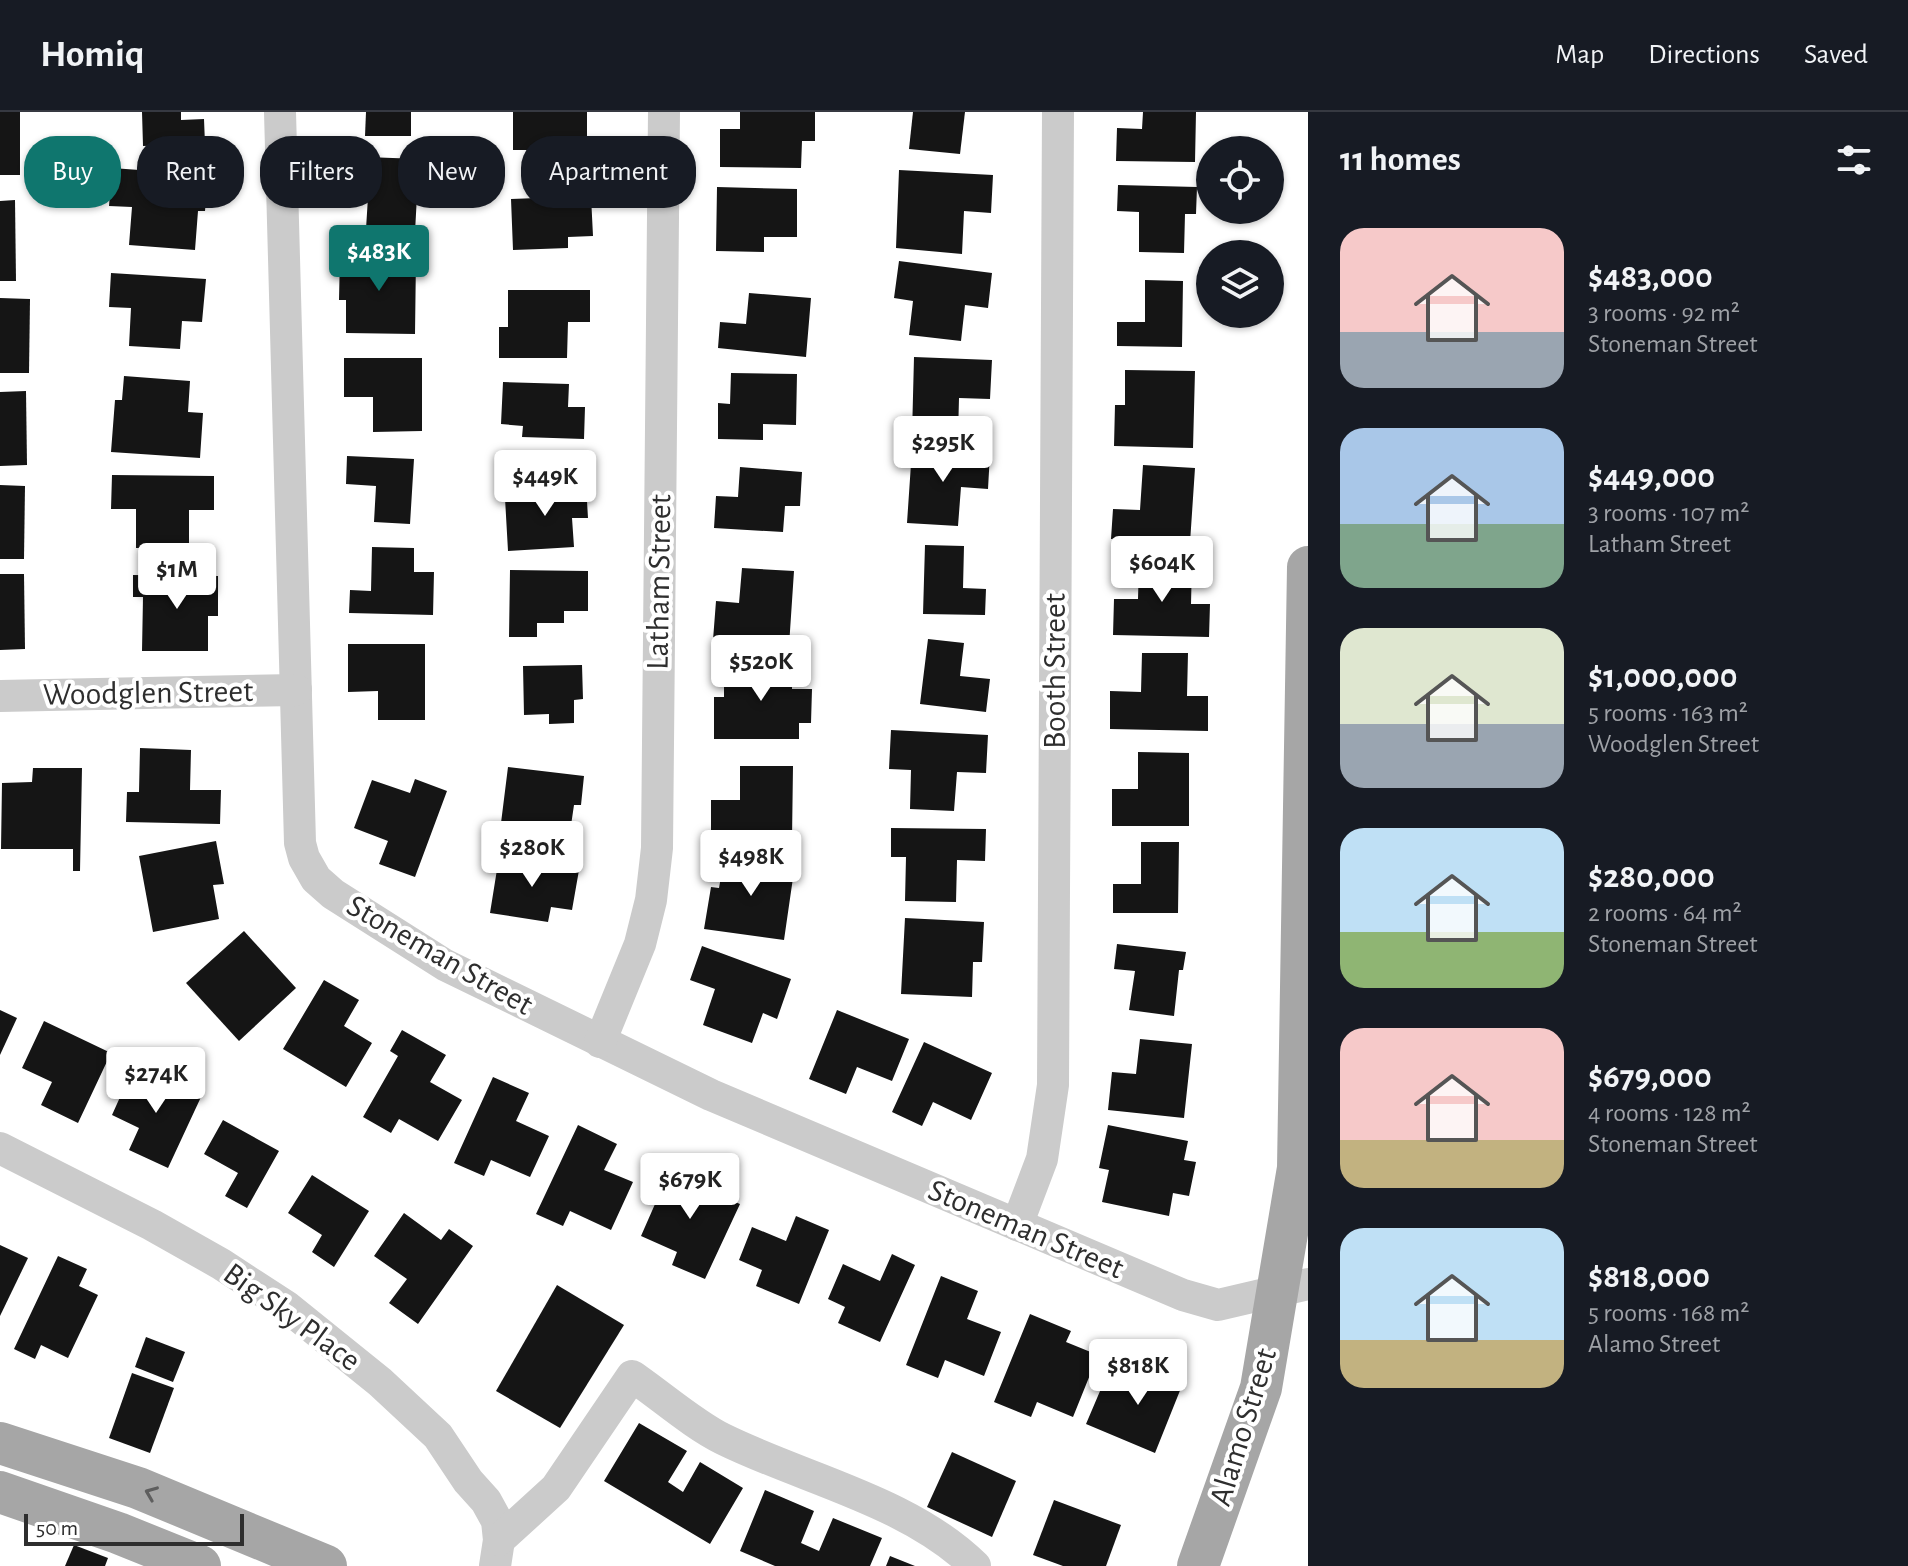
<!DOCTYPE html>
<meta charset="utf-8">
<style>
:root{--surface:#171b24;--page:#20242c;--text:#f1f3f6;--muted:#9ea1a6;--line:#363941;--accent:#0f766e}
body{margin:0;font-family:"Alegreya Sans",sans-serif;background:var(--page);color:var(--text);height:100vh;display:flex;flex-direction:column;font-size:30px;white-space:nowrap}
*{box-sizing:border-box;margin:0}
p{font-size:26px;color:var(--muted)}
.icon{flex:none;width:44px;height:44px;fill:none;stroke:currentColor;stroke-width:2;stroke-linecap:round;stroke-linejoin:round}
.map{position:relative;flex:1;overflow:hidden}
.sheet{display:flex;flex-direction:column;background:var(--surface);width:600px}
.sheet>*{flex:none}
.banner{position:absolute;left:24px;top:24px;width:760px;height:72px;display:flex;gap:16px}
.tools{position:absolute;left:1196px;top:24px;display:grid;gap:16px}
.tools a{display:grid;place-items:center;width:88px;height:88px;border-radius:50%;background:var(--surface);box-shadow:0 2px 6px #0004;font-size:40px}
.scale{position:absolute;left:24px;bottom:20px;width:220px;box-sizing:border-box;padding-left:8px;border:4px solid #2e2e2e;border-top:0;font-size:22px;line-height:28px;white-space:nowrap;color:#2e2e2e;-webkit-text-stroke:6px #fff;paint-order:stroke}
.price{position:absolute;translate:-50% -68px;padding:0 18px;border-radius:8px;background:#fff;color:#222;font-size:26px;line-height:52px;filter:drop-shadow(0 2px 4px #0008)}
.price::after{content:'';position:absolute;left:50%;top:48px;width:24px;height:18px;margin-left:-12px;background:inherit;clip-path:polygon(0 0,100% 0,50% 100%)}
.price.active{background:var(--accent);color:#fff}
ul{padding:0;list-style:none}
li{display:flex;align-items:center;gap:24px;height:200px;padding:0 32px}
li span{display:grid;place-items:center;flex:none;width:224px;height:160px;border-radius:24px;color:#555}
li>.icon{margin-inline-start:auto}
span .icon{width:96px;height:96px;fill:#fffc;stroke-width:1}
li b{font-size:34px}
h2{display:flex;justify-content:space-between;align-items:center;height:96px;padding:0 32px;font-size:34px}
.tag{padding:0 28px;border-radius:32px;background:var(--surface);box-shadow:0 2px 6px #0004;font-size:28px;line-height:72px}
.tag.active{background:var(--accent);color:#fff}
header{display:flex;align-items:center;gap:48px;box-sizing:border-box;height:112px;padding:0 40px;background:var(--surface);border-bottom:2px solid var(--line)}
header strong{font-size:38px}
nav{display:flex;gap:44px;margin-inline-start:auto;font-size:28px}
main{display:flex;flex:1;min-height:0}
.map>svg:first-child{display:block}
</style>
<header>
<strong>Homiq</strong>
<nav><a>Map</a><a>Directions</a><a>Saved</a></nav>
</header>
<main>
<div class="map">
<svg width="1308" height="1454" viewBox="0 0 1308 1454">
<rect width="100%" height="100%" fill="#fff"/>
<g fill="#151515">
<rect x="0" y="0" width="20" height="63"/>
<path d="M142,0h39v8l23,-1 1,25 -62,2z"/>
<path d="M366,0h45v24h-46z"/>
<path d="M513,0h74v45h-27v-7h-47z"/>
<path d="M740,0h75v29h-13l-1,27 -81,-1v-38h20z"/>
<path d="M913,0h52l-5,42 -51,-5z"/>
<path d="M1143,0h53l-1,50 -79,-1 1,-33 25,1z"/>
<path d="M340,44l79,3 -4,73 -49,-3 2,-32 -30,-1z"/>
<path d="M112,56l96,7 -3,36h-7l-3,39 -66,-5 3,-38 -23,-1z"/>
<path d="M899,58l94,5 -2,38 -27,-2 -2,43 -66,-6z"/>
<path d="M1118,73l79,2 -1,27h-11l-1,39 -45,-1v-40l-22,-1z"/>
<path d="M717,75l80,2v48h-33v15l-48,-1z"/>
<path d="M591,84l2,40 -25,1v11l-55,2 -2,-51z"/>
<path d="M15,88l1,81h-16v-80z"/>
<path d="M340,142l76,2 -1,78 -69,-1v-33h-7z"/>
<path d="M899,149l93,12 -4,35 -23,-3 -4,36 -52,-6 4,-34 -19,-3z"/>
<path d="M111,161l95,6 -4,43 -20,-1 -2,28 -51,-3 2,-38 -22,-1z"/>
<path d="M1145,168l38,1 -1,66 -65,-1v-24h28z"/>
<path d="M508,178h82v32h-22l-1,36h-68v-31h9z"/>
<path d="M749,181l62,5 -5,59 -88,-9 2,-26 26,2z"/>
<path d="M0,186l30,1 -1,74h-29z"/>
<path d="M914,245l78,3 -2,39 -31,-1 -1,38 -46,-1z"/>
<path d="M344,246h78v73l-49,1v-35h-29z"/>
<path d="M1125,258l70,1 -2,77 -79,-2 1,-41h10z"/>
<path d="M731,261l66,1 -1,51 -33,-1v16l-45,-1v-36l12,1z"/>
<path d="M124,264l66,5 -2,31 15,1 -3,45 -89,-6 4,-52h7z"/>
<path d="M503,270l66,2 -1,23h17l-1,32 -62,-2 1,-11 -22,-2z"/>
<path d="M26,279l1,74 -27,1v-74z"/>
<path d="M912,337l78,4 -2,36 -27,-2 -3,39 -51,-3z"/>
<path d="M347,344l67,3 -4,65 -36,-2 2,-36 -30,-2z"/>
<path d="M1143,353l52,3 -5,75 -79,-4 2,-30 27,1z"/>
<path d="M740,355l62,5 -2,34h-15l-2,26 -69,-4 2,-32 22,1z"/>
<path d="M112,363l102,1v34h-25v39l-53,-1v-39h-25z"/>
<path d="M586,372l2,34h-16l2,29 -66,4 -3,-53 32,-1 -1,-10z"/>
<path d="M0,373l25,1 -1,73h-24z"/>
<path d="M925,433l39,1 -1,42 23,1 -1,26 -62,-1z"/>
<path d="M372,435l42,1v24h20l-1,43 -84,-2 1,-23 21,1z"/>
<path d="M1139,449l53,1 -1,42h19l-1,33 -96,-2 1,-36h24z"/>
<path d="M742,456l52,3 -5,75 -76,-6 3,-39 23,2z"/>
<path d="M510,458l78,1v40h-24v12h-27v14h-28z"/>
<path d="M0,462h24l1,75 -25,1z"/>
<path d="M133,463l85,1v40h-10v35h-66l1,-54h-10z"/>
<path d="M928,527l36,4 -4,33 30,3 -4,33 -66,-8z"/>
<path d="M348,532h77v76h-47v-29l-30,1z"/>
<path d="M1142,541h46l-1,43h21v35l-98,-2v-38l31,1z"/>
<path d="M724,551l68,1v25h20l-1,34h-12v16h-85v-42h10z"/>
<path d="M582,553l1,34 -9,1v23l-25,1v-10l-25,1 -1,-49z"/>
<path d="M891,618l97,5 -2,38 -29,-1 -3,39 -44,-2 1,-39 -22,-1z"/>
<path d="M140,636l51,2 -1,40h31l-1,34 -94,-2 1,-30h12z"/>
<path d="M1138,640l51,1v73h-77v-37h26z"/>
<path d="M740,654h53l-1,73h-81v-39h29z"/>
<path d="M508,655l76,9 -3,29h-7l-5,34 -69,-8z"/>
<path d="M33,656h49l-2,103h-7v-22h-72l1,-66 30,-1z"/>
<path d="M415,667l32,12 -32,86 -36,-13 9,-23 -34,-13 18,-48 38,13z"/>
<path d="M891,716l95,1 -1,32 -28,-1 -1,42 -51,-1 1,-44h-15z"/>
<path d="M216,729l8,43 -11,1 6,34 -66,13 -14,-76z"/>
<path d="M1141,730h38l-1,71h-65v-29h28z"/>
<path d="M725,742l70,10 -11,76 -80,-11 7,-42 8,1z"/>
<path d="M499,745l80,13 -7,40 -21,-3 -3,15 -58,-9z"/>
<path d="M905,806l79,4 -2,40h-9l-1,35 -71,-3z"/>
<path d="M244,819l52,57 -57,53 -53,-58z"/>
<path d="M1117,832l69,8 -3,18h-4l-5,46 -45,-6 6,-39 -21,-2z"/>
<path d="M702,834l89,33 -14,40 -14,-6 -11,30 -49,-18 12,-36 -25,-9z"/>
<path d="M324,868l35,20 -15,26 28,17 -26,44 -63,-38z"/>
<path d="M0,898l17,8 -17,37z"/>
<path d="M837,898l72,29 -17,42 -35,-14 -11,27 -37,-15z"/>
<path d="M44,909l67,32 -33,70 -37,-18 11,-23 -30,-14z"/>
<path d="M402,918l44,25 -16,27 32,18 -24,41 -39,-22 -8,14 -28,-16 35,-61 -8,-5z"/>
<path d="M1140,927l52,5 -8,74 -76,-8 4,-38 24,2z"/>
<path d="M924,930l68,31 -21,47 -38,-18 -11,24 -30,-14z"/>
<path d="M134,954l67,31 -33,71 -39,-18 10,-22 -27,-13z"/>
<path d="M493,965l36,16 -13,28 33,15 -19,41 -39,-17 -7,16 -30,-13z"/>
<path d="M223,1008l56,31 -32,57 -22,-12 13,-23 -34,-19z"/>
<path d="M578,1013l39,19 -13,26 29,12 -22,48 -41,-19 -7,15 -27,-12z"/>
<path d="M1108,1013l80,16 -4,19 12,2 -7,34 -16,-3 -4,23 -67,-14 7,-32 -10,-2z"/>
<path d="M673,1051l37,17 -4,10 34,14 -35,75 -33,-14 5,-13 -36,-16z"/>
<path d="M312,1063l57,36 -35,56 -22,-15 10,-17 -34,-22z"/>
<path d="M404,1101l37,27 8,-11 24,17 -55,78 -29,-21 18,-24 -33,-23z"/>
<path d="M796,1104l33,14 -30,74 -43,-18 6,-16 -23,-10 13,-33 34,14z"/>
<path d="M0,1133l28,13 -28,58z"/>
<path d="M892,1142l23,11 -35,77 -42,-19 7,-16 -17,-8 15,-35 37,17z"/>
<path d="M58,1144l29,13 -8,17 19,9 -30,63 -27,-13 -6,14 -21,-10z"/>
<path d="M941,1164l37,15 -11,28 34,13 -17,44 -39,-16 -7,18 -32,-13z"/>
<path d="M557,1173l67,40 -64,103 -64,-37z"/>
<path d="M1030,1202l41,17 -5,11 32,13 -25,62 -36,-15 -6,15 -37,-15z"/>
<path d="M146,1225l39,15 -12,30 -38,-15z"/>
<path d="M1145,1250l40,16 -30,75 -69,-29 20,-47 29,11z"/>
<path d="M132,1261l42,15 -24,65 -41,-15z"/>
<path d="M639,1311l48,28 -19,31 15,10 17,-30 43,26 -33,56 -106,-63z"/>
<path d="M952,1340l64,29 -24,56 -65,-30z"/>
<path d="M765,1378l49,21 -13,32 18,8 14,-33 49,20 -12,28h-95l-35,-15z"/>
<path d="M1054,1388l67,25 -15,41h-43l-30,-11z"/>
<path d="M74,1433l34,13 -3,8h-40z"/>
<path d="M890,1444l25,10h-29z"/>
</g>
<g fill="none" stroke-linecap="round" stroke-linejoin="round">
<g stroke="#cbcbcb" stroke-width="32">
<path d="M280,0l20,731 4,15 12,21 17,15 112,71 266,130 472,200 35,10 90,-21"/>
<path d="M0,584l296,-6"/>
<path d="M600,930l40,-98 11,-44 6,-52 7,-736"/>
<path d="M0,1036l152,77 69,39 66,43 93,75 58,54 30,45 18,20 11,20 2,19 -4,26"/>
<path d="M1017,1113l25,-66 11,-74 5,-973"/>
<path d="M499,1428l57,-52 76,-112c28,19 62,49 91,63 81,40 186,62 252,127"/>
</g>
<g stroke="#a6a6a6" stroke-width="42">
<path d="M0,1331l138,45 188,78"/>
<path d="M0,1380l118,41 82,33"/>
<path d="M1198,1454l63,-178 37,-220 10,-601"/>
</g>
</g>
<defs><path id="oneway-chevron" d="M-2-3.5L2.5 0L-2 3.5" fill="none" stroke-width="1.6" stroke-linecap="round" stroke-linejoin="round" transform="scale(2)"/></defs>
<use stroke="#5e5e5e" href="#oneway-chevron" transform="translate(151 1381) rotate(-158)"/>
<g text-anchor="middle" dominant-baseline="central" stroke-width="8" stroke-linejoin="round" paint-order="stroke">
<g font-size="32" fill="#2e2e2e" stroke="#fff">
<text transform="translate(659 470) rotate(-89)">Latham Street</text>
<text transform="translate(1055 559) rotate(-90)">Booth Street</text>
<text transform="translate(148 581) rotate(-1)">Woodglen Street</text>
<text transform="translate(440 843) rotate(30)">Stoneman Street</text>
<text transform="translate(1026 1117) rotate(23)">Stoneman Street</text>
<text transform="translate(292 1205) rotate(36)">Big Sky Place</text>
<text transform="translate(1243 1315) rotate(-73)">Alamo Street</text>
</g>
</g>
</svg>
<div class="tools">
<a><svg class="icon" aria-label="locate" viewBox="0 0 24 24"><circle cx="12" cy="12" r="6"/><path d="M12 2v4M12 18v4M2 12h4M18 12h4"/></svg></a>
<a><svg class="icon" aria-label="layers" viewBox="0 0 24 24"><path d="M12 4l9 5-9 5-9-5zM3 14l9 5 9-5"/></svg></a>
</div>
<div class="scale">50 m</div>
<b class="price active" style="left:379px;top:181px">$483K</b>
<b class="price" style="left:943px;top:372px">$295K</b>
<b class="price" style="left:545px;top:406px">$449K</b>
<b class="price" style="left:1162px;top:492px">$604K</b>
<b class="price" style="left:177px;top:499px">$1M</b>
<b class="price" style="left:761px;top:591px">$520K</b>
<b class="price" style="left:532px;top:777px">$280K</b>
<b class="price" style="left:751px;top:786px">$498K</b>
<b class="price" style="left:156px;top:1003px">$274K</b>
<b class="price" style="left:690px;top:1109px">$679K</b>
<b class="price" style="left:1138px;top:1295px">$818K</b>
<div class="banner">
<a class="tag active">Buy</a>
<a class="tag">Rent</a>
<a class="tag">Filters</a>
<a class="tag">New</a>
<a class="tag">Apartment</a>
</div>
</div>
<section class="sheet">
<h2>11 homes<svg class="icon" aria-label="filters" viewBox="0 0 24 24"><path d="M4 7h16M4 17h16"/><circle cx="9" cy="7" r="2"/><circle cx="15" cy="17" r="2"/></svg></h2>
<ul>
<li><span style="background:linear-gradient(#f6c9c9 65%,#9aa5b1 0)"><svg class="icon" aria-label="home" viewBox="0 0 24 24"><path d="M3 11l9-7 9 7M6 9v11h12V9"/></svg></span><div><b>$483,000</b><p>3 rooms · 92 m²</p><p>Stoneman Street</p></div></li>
<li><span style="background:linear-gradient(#a9c7e8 60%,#7fa58c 0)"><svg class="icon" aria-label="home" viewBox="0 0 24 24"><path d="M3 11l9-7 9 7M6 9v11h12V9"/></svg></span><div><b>$449,000</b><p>3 rooms · 107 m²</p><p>Latham Street</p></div></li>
<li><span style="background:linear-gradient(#dfe7d0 60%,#9aa5b1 0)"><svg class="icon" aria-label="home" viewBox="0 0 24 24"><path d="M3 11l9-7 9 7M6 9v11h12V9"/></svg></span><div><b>$1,000,000</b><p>5 rooms · 163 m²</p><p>Woodglen Street</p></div></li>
<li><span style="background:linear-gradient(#bfe0f5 65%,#8fb573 0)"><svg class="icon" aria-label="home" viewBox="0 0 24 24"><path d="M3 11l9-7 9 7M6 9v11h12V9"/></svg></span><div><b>$280,000</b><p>2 rooms · 64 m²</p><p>Stoneman Street</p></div></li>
<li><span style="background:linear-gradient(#f6c9c9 70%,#c2b280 0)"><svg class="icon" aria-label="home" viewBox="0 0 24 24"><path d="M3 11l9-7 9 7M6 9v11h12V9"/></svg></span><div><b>$679,000</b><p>4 rooms · 128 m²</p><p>Stoneman Street</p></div></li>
<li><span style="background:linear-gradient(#bfe0f5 70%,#c2b280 0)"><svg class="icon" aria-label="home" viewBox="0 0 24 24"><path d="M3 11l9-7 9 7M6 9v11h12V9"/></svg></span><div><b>$818,000</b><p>5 rooms · 168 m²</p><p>Alamo Street</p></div></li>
</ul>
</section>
</main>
